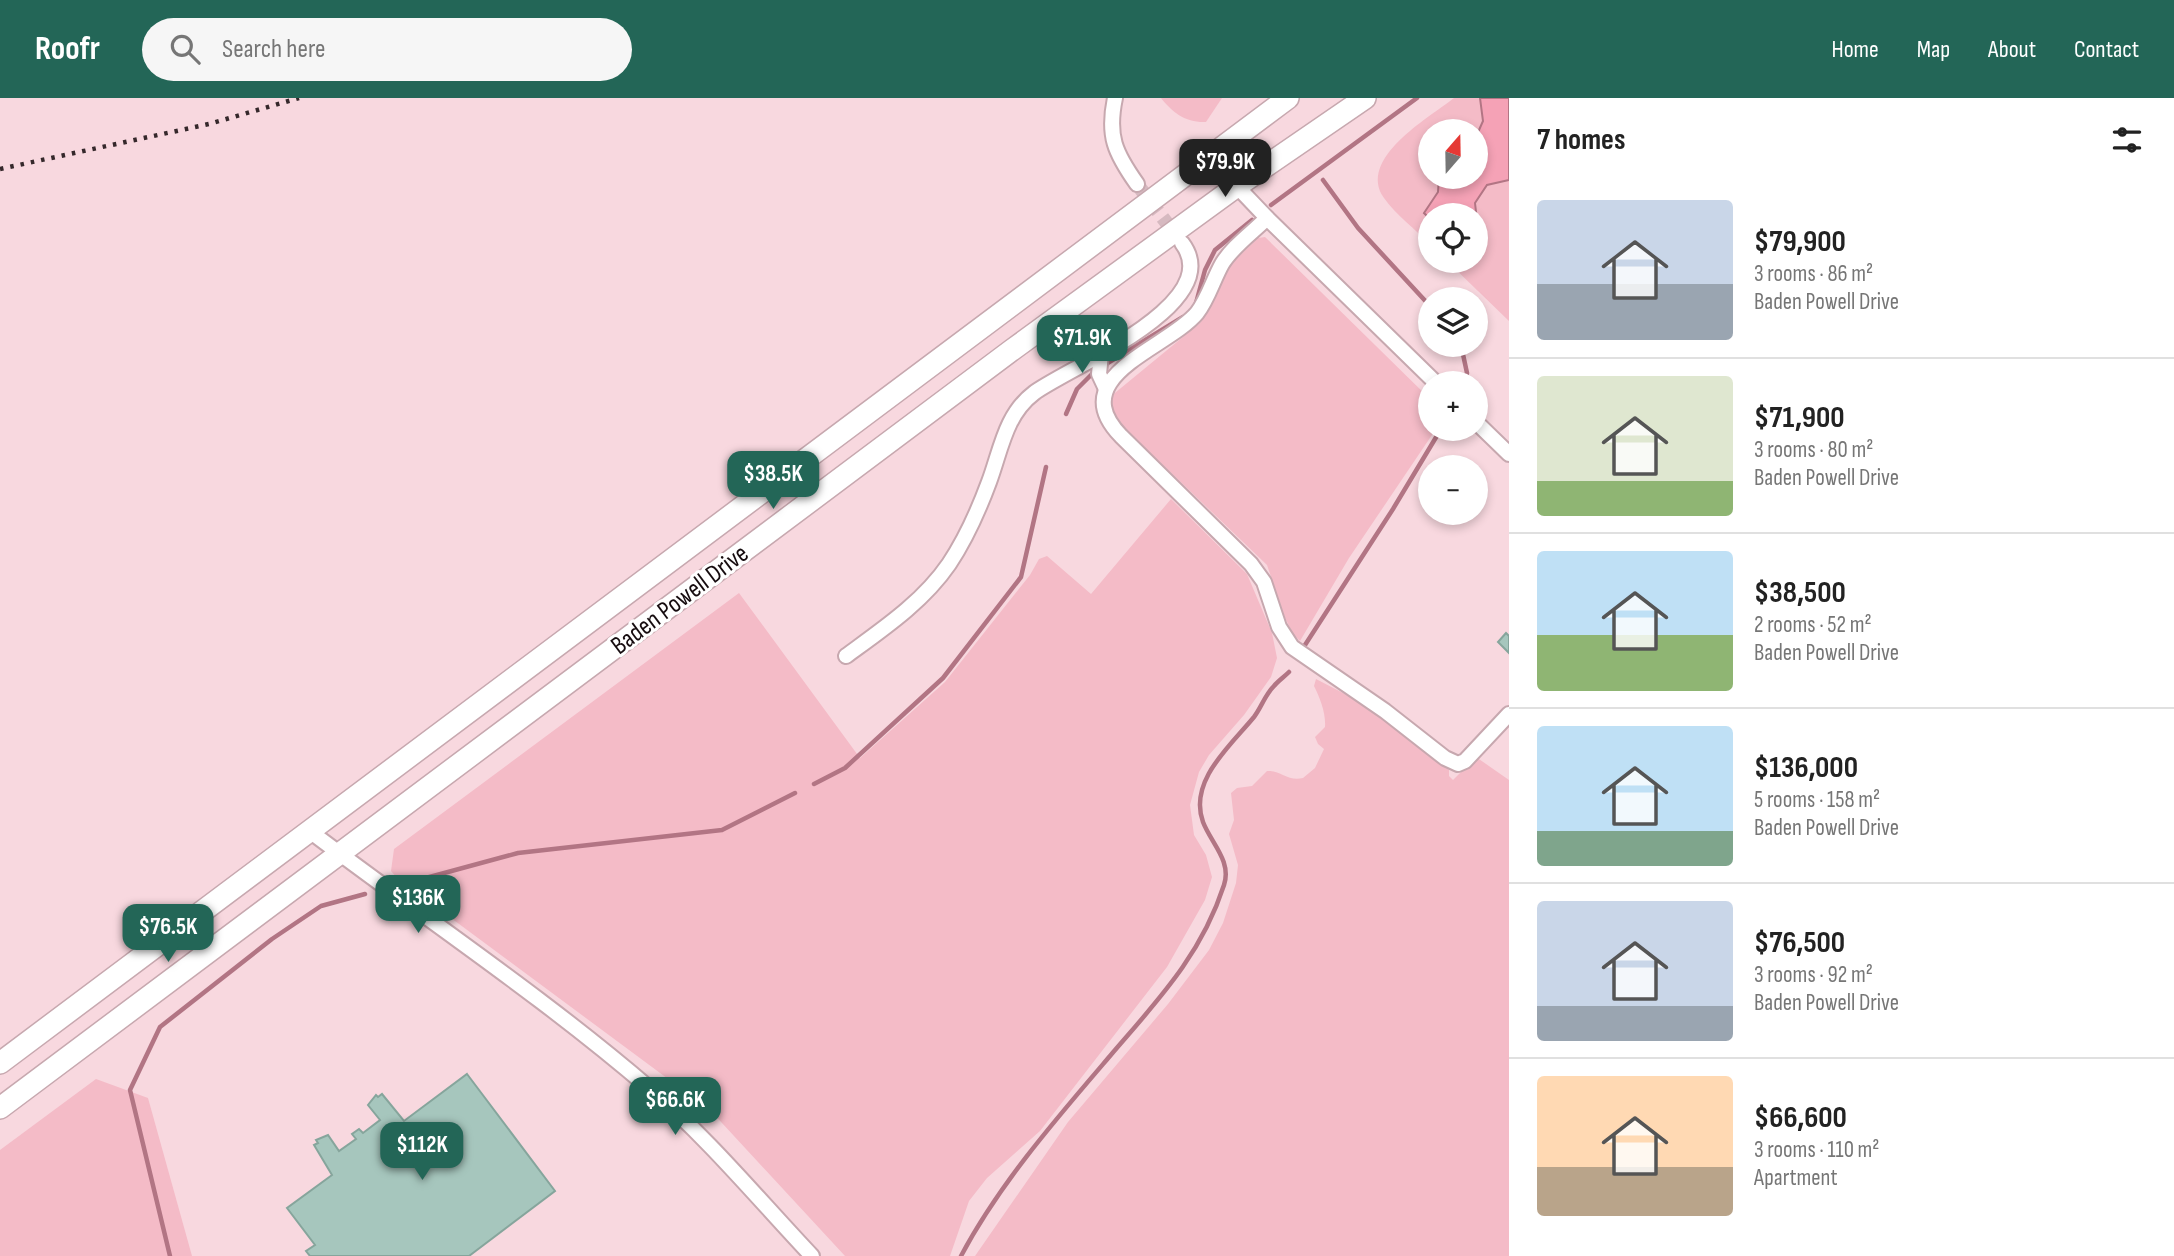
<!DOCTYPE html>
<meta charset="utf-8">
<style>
:root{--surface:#fff;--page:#f6f6f6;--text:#222;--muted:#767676;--line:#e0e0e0;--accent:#236657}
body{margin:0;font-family:"Sofia Sans Condensed",sans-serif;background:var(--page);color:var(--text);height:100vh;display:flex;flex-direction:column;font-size:26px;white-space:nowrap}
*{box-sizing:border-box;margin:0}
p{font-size:23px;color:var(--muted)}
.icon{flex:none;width:38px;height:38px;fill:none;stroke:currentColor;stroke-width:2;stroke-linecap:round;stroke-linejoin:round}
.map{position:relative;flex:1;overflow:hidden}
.panel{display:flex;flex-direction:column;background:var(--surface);width:665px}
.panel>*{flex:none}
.needle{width:46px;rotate:20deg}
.fabs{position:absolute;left:1418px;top:21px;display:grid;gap:14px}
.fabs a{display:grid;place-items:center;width:70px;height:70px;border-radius:50%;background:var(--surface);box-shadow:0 4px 10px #0003;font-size:35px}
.price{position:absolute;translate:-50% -60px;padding:0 16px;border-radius:14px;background:var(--accent);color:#fff;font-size:23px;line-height:46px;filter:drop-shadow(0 2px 4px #0008)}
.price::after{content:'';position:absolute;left:50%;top:42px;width:21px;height:16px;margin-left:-10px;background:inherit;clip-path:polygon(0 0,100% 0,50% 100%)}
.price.current{background:#222;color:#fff}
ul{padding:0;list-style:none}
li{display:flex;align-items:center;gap:21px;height:175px;padding:0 28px}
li+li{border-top:2px solid var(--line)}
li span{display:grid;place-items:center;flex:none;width:196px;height:140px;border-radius:7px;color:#555}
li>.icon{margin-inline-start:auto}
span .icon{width:84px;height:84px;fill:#fffc;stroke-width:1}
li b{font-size:30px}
h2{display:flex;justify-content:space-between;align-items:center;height:84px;padding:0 28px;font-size:30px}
header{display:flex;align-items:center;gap:42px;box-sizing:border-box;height:98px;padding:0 35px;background:var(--accent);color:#fff}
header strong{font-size:33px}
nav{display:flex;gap:38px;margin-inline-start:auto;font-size:24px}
.search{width:490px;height:63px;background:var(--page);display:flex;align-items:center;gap:18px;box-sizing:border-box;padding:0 24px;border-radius:38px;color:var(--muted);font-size:26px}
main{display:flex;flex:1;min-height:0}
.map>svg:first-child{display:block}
</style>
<header>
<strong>Roofr</strong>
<div class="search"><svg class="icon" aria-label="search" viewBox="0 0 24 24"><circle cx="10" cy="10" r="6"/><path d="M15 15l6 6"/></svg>Search here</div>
<nav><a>Home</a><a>Map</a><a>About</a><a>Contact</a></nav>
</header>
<main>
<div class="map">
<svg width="1509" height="1158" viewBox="0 0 1509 1158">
<rect width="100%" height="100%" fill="#f8d8df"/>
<g fill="#f4bbc7">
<path d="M1161,0h61l-16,24c-20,1 -33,-9 -45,-24z"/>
<path d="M1454,0h26l3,23 -8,18v-8h-45v46h9l-1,15 -14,21 6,6v25c-15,-15 -34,-29 -46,-46 -27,-39 43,-79 70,-100z"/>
<path d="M1509,82v141l-62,-60h28v-22l4,-2 -4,-34 12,-18z"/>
<path d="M1265,139l165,162v30h6l-87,129 -49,83 -7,-7 -8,-16 -18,-53 -153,-147 -4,-21 90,-74 31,-59 27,-26z"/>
<path d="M1171,401l76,75 25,59 5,25 -6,19 -27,38 -35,40 -10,17 -9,33 4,30 12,20 6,22 -7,23 -38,67 -127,164 -53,47 -18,23 -19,55h-105l-135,-146 -313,-232 -6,-7 3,-22 345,-256 121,165 85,-76 85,-107 9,-16 8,-3 44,38z"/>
<path d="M1316,581l54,28 74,55 5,8v6l4,4 23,-23 33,23v476h-534l93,-134 100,-118 41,-54 14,-27 13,-40 2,-18 -9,-31 5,-14 -3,-27 6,-5 15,-2 15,-15c14,-1 21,11 36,7l12,-10 9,-19 -6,-5 -3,-7 10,-10c1,-14 -5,-29 -11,-41z"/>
<path d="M96,981l52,19 44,158h-192v-106z"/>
</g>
<path fill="#f5a2b6" stroke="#b27584" stroke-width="2" d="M1480,0h29v82l-22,5 -12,18 4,35 -4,1v-24h-45v4l-6,-6 14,-21 1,-15h36v-38l8,-18z"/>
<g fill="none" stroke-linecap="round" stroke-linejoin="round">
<g stroke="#b27584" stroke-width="4.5">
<path d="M1323,82l35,48 72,78"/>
<path d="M1271,107l146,-107"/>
<path d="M1196,205l9,-33 10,-20 37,-30"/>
<path d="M1461,247l6,28 -2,10"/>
<path d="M1106,266l77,-47"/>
<path d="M1066,316l11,-25 16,-16"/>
<path d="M1305,547l88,-136 48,-80"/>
<path d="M814,686l31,-16 98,-90 78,-101 25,-110"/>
<path d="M400,787l118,-32 204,-23 73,-37"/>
<path d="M170,1158l-40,-166 30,-63 112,-88 49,-33 44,-12"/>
<path d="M961,1158c39,-73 95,-137 149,-200 47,-55 91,-100 114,-171 8,-24 -13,-42 -21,-63 -15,-41 28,-77 51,-105 7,-9 11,-22 20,-31 4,-5 10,-9 15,-14"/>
</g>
</g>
<g fill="#a6c6bd" stroke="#86a59c" stroke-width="2">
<path d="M1506,535l3,3v17l-11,-11z"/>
<path d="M467,976l88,117 -86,65h-159l-4,-5 9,-6 -28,-37 45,-33 -18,-30 4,-2 -2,-3 12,-5 11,16 17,-12 -4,-5 7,-5 4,4 17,-13 -12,-15 8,-10 2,2 4,-3 22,27z"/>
</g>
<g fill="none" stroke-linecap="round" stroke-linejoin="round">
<path stroke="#d6b9c0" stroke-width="14" stroke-dasharray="14 7" stroke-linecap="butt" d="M1137,86l42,55"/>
<defs>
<g id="street">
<path d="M1115,0c-8,38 0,55 22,86"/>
<path d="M1208,58l59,62 169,165"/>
<path d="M1267,120c-14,14 -35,29 -45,46 -9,16 -14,35 -25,49 -30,36 -134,63 -76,123l130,128 13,18 15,45 13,20 93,64 60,47 13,6 7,-3 44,-47"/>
<path d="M1101,256l-2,20 7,15"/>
<path d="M1475,323l34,33"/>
<path d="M846,558c37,-27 77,-54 103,-92 16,-24 30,-55 40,-82 12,-32 16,-67 45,-89 35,-26 194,-89 148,-150"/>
<path d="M311,734c112,85 231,164 338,256 58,49 111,113 163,168"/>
</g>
<g id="secondary">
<path d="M0,965l1288,-965"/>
<path d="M0,1010l1012,-758 225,-164 128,-88"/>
</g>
</defs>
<use href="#street" stroke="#c7a8af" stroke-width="18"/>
<use href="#secondary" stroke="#c7a8af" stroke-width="24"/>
<use href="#street" stroke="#fff" stroke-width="14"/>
<use href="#secondary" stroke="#fff" stroke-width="21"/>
<path stroke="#35282b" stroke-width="4.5" stroke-dasharray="3.5 7" stroke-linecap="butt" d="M0,71l209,-45 90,-26"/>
</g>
<g text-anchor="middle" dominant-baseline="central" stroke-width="6" stroke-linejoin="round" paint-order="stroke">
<g font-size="26" fill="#160c0f" stroke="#fff">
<text transform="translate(680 502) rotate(-37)">Baden Powell Drive</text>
</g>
</g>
</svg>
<div class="fabs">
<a><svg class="needle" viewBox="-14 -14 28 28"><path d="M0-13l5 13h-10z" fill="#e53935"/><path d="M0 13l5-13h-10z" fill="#767676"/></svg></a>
<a><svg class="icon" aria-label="locate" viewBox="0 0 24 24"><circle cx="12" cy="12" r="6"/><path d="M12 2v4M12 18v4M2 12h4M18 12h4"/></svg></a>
<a><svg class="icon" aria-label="layers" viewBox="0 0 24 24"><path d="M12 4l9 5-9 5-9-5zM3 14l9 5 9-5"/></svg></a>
<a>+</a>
<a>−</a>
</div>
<b class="price current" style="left:1225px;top:101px">$79.9K</b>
<b class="price" style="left:1082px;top:277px">$71.9K</b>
<b class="price" style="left:773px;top:413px">$38.5K</b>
<b class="price" style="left:418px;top:837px">$136K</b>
<b class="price" style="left:168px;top:866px">$76.5K</b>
<b class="price" style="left:675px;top:1039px">$66.6K</b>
<b class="price" style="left:422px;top:1084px">$112K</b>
</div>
<section class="panel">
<h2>7 homes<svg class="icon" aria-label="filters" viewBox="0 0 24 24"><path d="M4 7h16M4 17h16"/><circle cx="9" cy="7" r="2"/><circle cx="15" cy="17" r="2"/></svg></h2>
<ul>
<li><span style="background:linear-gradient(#c9d6e8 60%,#9aa5b1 0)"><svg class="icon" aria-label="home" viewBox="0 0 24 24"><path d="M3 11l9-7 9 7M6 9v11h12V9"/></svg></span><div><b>$79,900</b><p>3 rooms · 86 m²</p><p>Baden Powell Drive</p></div></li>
<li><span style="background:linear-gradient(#dfe7d0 75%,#8fb573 0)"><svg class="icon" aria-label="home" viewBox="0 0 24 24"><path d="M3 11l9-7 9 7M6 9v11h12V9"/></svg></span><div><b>$71,900</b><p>3 rooms · 80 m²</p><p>Baden Powell Drive</p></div></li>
<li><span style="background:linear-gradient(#bfe0f5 60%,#8fb573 0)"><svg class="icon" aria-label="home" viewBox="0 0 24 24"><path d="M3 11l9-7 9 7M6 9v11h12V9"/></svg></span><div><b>$38,500</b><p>2 rooms · 52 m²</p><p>Baden Powell Drive</p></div></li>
<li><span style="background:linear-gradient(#bfe0f5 75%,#7fa58c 0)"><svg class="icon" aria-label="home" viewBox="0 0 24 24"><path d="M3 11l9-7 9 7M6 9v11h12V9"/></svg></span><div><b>$136,000</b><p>5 rooms · 158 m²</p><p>Baden Powell Drive</p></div></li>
<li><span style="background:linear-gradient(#c9d6e8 75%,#9aa5b1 0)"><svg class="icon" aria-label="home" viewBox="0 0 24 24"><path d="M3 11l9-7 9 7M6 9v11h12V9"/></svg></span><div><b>$76,500</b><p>3 rooms · 92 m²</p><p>Baden Powell Drive</p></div></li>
<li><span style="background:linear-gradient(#ffd9b3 65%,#b9a48a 0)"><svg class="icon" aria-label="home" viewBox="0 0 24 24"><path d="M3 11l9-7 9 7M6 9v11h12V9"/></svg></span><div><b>$66,600</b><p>3 rooms · 110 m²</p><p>Apartment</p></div></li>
</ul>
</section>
</main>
